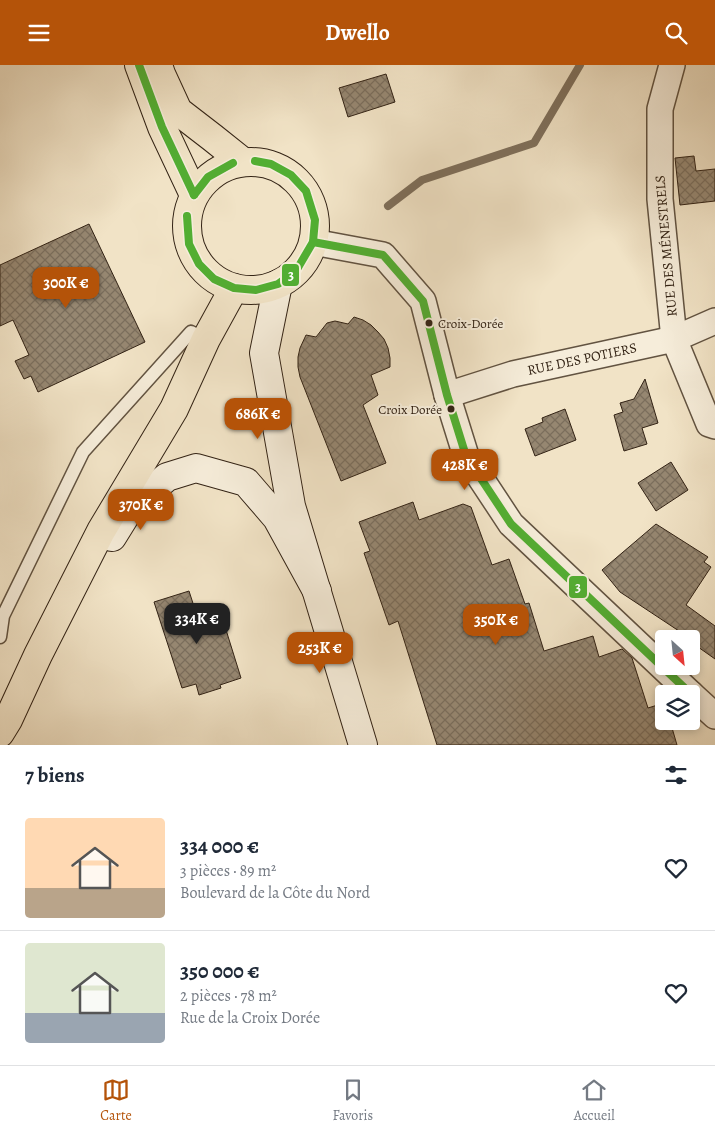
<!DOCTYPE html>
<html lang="fr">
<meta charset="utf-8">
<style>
:root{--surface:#fff;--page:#f2f2f3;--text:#1f2937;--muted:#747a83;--line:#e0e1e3;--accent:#b45309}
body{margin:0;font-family:Alegreya,serif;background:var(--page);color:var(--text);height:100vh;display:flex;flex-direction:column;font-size:19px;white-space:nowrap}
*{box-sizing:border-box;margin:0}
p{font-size:16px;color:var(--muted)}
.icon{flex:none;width:28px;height:28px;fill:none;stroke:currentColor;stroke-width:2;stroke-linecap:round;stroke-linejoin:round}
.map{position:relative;height:680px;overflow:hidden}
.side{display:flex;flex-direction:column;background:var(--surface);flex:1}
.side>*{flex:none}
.needle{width:32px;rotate:153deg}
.controls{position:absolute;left:655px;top:565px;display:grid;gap:10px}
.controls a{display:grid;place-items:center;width:45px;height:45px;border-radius:5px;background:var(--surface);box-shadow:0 2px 8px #0003;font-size:25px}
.price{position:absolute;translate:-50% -42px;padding:0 11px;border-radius:10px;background:var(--accent);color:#fff;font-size:16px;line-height:32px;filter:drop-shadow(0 1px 2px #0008)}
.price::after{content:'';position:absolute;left:50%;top:30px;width:15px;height:11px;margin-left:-8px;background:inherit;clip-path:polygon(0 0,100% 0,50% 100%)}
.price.active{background:#222;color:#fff}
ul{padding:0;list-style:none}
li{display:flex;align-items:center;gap:15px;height:125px;padding:0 25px}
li+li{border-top:1px solid var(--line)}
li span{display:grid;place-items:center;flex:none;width:140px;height:100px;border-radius:5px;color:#555}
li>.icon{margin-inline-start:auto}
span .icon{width:60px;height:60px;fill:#fffc;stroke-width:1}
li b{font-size:21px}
h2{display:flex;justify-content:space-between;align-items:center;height:60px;padding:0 25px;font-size:21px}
header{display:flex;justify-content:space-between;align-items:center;height:65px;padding:0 25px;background:var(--accent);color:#fff;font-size:22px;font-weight:700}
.tab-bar{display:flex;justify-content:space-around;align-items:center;height:70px;border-top:1px solid var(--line);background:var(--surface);font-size:14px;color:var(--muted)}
.tab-bar a{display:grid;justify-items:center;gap:2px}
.tab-bar .active{color:var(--accent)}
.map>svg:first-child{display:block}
</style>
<header><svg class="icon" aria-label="menu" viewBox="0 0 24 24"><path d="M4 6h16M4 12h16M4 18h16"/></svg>Dwello<svg class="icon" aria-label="search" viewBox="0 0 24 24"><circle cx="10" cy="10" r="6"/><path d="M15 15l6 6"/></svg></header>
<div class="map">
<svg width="715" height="680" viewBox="0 0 715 680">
<defs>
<pattern id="building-cross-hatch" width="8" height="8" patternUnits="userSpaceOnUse" patternTransform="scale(1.25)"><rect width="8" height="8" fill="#968771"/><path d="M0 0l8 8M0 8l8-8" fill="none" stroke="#7b6e5c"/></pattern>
</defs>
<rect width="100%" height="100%" fill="#f1e3c6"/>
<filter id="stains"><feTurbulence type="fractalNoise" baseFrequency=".004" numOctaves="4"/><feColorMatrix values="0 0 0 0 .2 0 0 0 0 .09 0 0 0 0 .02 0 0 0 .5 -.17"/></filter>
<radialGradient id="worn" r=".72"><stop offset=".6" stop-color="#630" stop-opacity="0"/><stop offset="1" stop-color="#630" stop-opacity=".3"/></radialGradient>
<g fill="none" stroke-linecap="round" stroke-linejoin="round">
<path stroke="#7e6f5b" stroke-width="8" d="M388,141l34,-26 112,-37 46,-78"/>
</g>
<g fill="url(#building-cross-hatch)" stroke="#332315">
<path d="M386,9l9,28 -47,15 -9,-29z"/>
<path d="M694,91l2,15 19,-2v32l-35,4 -5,-47z"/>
<path d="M89,159l56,118 -107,50 -7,-16 -7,3 -9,-18 14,-6 -16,-35 -13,6v-61z"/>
<path d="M354,252l9,3 8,5 7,7 6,7 4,9 2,10v9l-19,8 7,20 -15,10 23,58 -45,18 -41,-104 -2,-10v-10l2,-9 6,-13 10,2 11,-14 8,-2 13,3z"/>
<path d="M645,314l13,44 -16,5 5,16 -23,7 -10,-36 9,-3 -3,-9 14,-4z"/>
<path d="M565,344l11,31 -41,16 -10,-27 18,-7 -1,-4z"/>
<path d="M671,397l17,28 -32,21 -18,-28z"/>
<path d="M413,437l6,18 44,-16 8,3 21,58 17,-6 16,45 4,-1 15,48 49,-15 6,21 23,-8 10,9 16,50 16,-5v18h6l7,24h-240l-39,-124 -9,4 -25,-72 6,-2 -11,-29z"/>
<path d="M656,459l52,33 -4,5 7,5 -25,38 29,21v33l-24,-17v-3h-4l-10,-8h2l-59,-39 -18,-22z"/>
<path d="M189,526l11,34 22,-8 19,61 -21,7 1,3 -22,7 -3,-11 -14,4 -28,-86z"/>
</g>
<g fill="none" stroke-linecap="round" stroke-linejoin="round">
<defs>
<path id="service" d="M0,572l3,-21 80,-164 108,-120 15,7"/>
<g id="minor">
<path d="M672,0l-12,44v90l14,140 35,85 6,2"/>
<path d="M313,177l70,13 40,46 24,94 19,61 45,68 180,170"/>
<path d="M447,330l66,-21 161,-35 41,-18"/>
<path d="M691,629l24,22"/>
</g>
<g id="secondary">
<path d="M278,219l-14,69 27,153 72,239"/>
<path d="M112,472l18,-29 37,-31 29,-9 50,14 31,36 40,73"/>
</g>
<g id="primary">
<path d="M139,0l23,62 32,68"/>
<path d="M158,0l3,9 17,37 35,27 30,24"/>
<circle cx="251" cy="161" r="64"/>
<path d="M0,668l8,-13 30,-65 63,-124 73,-122 32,-70 28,-51"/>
</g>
</defs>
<use href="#service" stroke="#625341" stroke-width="15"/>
<use href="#minor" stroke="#625341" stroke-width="28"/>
<use href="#secondary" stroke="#332315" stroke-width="30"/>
<use href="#primary" stroke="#332315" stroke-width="30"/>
<use href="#service" stroke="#f6edda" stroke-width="12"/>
<use href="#minor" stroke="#f6edda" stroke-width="25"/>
<use href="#secondary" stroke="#f6edda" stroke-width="28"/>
<use href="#primary" stroke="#f1e3c6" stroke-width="28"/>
<defs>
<g id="bus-1">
<path d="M139,0l23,62 32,68"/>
<path d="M194,130l14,-18 25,-14"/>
<path d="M187,151l2,28 10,20 15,15 20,9 22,2 22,-6 18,-13 17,-29 2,-22 -9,-29 -15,-16 -20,-11 -16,-3"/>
<path d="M313,177l70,13 40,46 24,94 19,61 45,68 180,170"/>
</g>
</defs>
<use href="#bus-1" stroke="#f6edda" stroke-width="11"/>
<use href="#bus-1" stroke="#52ae32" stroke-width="8"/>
</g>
<g fill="#332315" stroke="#f6edda" stroke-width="2">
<circle cx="429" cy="258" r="4.5"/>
<circle cx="451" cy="344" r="4.5"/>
</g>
<g text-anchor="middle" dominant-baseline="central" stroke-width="4" stroke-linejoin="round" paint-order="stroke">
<g font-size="13" fill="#332315" stroke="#f6edda" text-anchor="start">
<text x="438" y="258">Croix-Dorée</text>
<text x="442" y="344" text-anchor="end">Croix Dorée</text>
</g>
<g font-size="14" fill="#332315" stroke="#f6edda">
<text transform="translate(666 181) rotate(-95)">RUE DES MÉNESTRELS</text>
<text transform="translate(582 294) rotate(-12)">RUE DES POTIERS</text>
</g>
</g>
<g stroke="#f6edda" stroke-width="2">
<rect x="281" y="198" width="19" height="24" rx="5" fill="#52ae32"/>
<rect x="568" y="510" width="20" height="24" rx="5" fill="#52ae32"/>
</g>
<g font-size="14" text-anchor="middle" font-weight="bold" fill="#fff">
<text x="291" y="215">3</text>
<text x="578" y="527">3</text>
</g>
<rect width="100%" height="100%" filter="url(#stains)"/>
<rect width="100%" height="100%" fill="url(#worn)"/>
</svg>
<div class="controls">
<a><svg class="needle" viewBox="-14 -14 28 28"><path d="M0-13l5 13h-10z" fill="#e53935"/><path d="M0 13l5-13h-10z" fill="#747a83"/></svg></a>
<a><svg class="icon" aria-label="layers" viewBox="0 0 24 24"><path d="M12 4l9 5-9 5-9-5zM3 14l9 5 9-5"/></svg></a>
</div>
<b class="price" style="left:66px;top:244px">300K €</b>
<b class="price" style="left:258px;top:375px">686K €</b>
<b class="price" style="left:465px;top:426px">428K €</b>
<b class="price" style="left:141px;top:466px">370K €</b>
<b class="price active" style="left:197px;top:580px">334K €</b>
<b class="price" style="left:496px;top:581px">350K €</b>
<b class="price" style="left:320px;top:609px">253K €</b>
</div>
<section class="side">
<h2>7 biens<svg class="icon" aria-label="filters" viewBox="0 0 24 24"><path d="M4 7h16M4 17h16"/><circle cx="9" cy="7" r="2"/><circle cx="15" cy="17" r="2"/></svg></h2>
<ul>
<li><span style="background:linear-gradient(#ffd9b3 70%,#b9a48a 0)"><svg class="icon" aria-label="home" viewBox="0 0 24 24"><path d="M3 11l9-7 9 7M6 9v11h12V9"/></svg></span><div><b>334 000 €</b><p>3 pièces · 89 m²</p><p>Boulevard de la Côte du Nord</p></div><svg class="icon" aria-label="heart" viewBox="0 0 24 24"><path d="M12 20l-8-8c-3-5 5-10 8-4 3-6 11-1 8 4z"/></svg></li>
<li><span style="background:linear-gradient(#dfe7d0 70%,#9aa5b1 0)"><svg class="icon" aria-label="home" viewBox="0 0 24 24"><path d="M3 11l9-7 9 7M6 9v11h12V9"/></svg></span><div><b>350 000 €</b><p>2 pièces · 78 m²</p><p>Rue de la Croix Dorée</p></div><svg class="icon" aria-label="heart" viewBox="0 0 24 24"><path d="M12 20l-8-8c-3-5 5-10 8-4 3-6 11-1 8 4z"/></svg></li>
</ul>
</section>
<nav class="tab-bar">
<a class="active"><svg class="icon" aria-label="map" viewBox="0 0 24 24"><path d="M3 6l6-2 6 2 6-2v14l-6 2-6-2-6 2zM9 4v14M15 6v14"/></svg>Carte</a>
<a><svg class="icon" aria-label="saved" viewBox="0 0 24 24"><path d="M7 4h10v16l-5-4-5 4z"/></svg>Favoris</a>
<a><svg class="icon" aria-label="home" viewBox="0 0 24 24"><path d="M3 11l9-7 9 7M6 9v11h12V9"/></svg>Accueil</a>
</nav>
